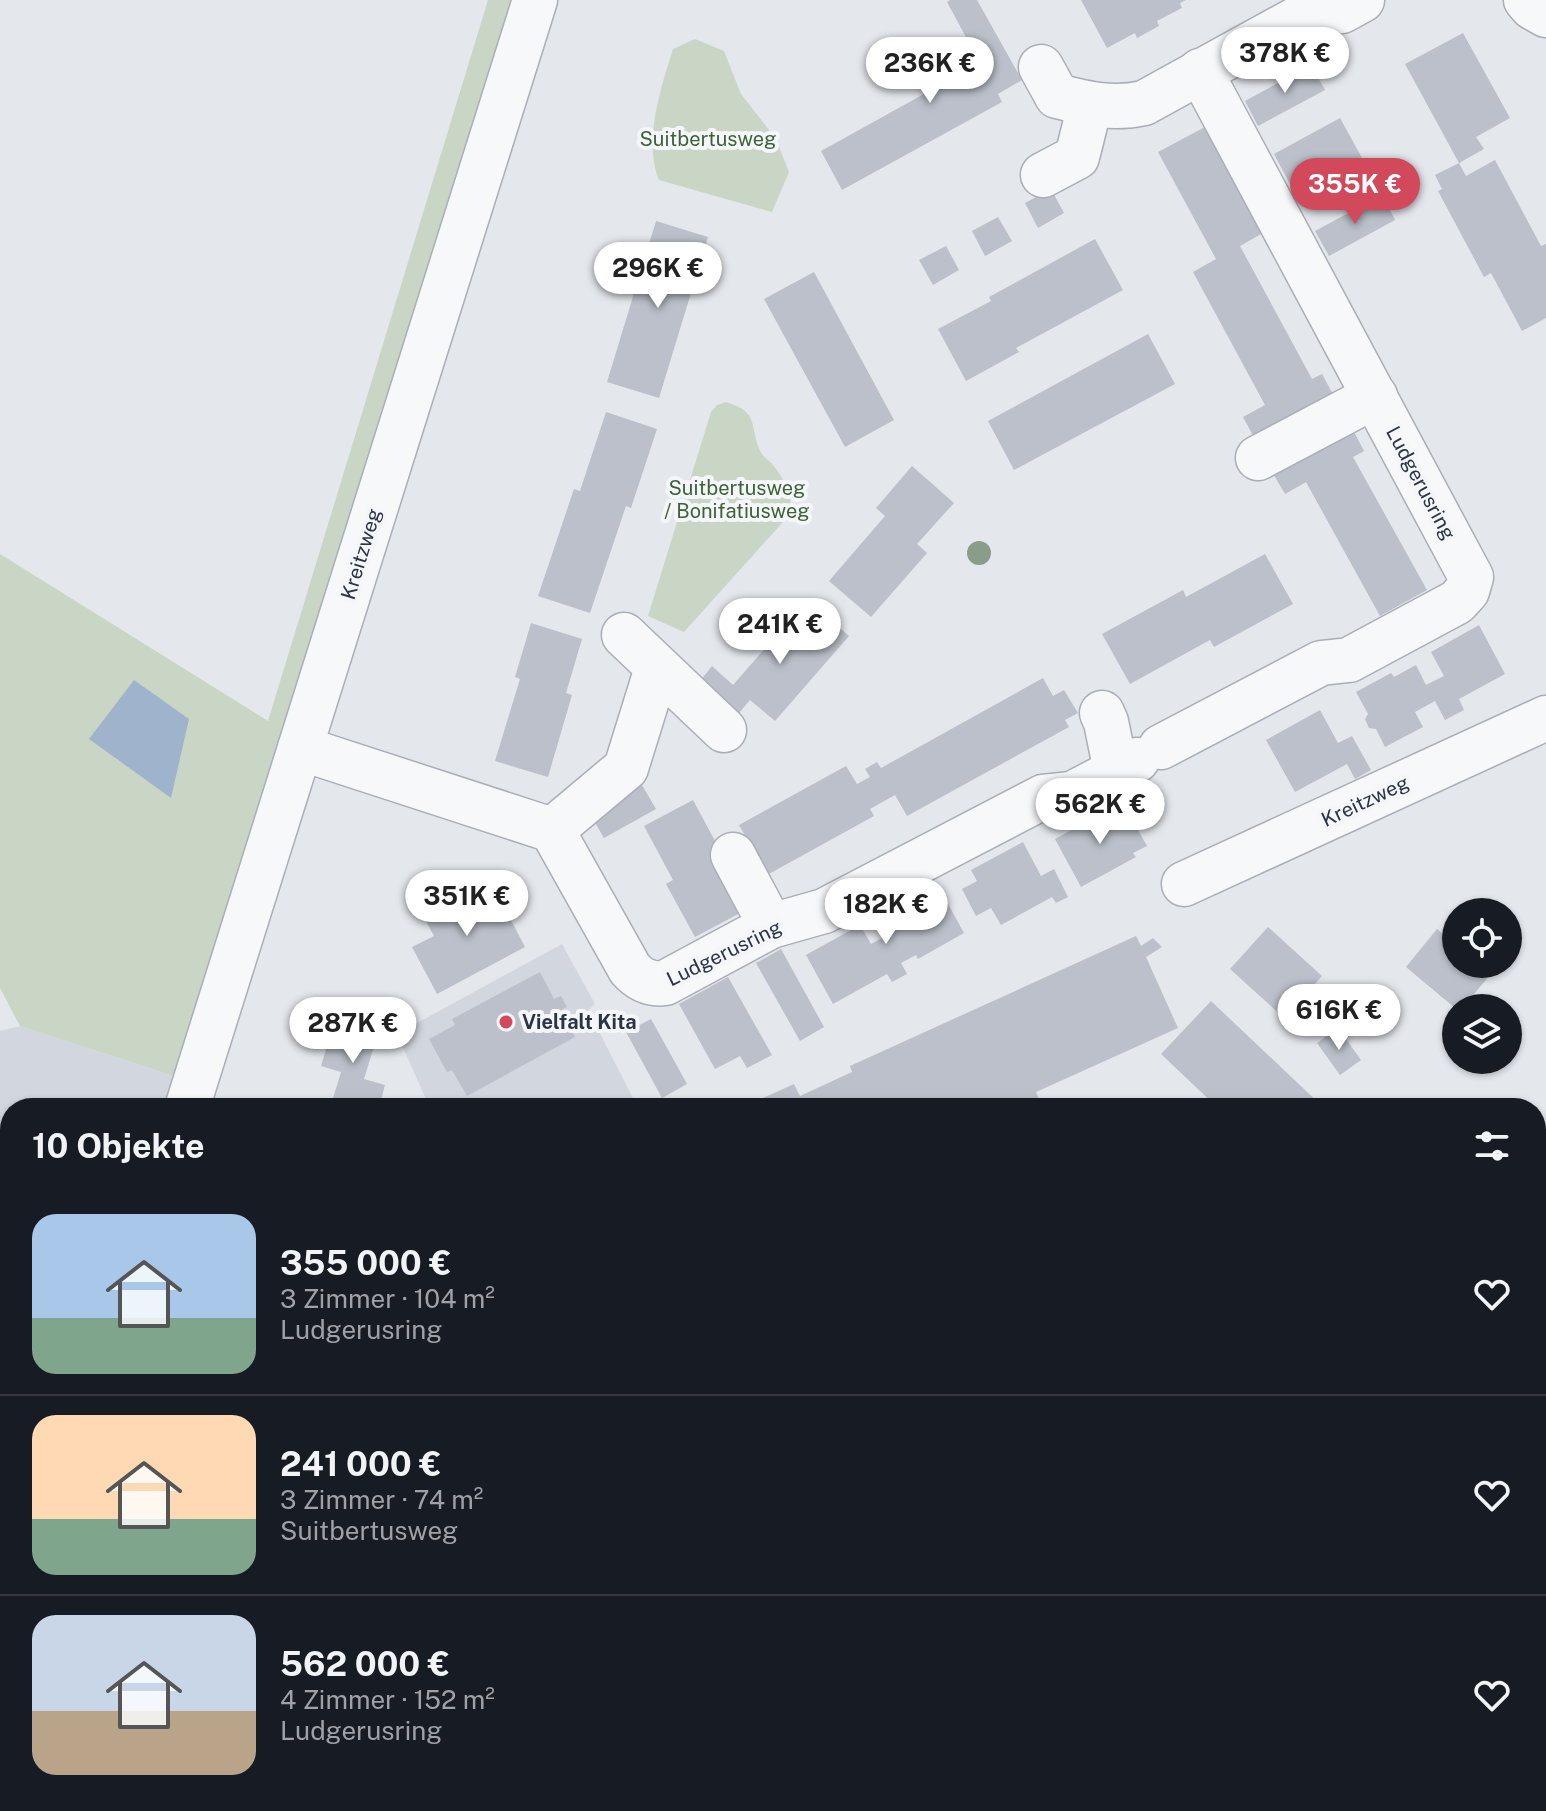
<!DOCTYPE html>
<html lang="de">
<meta charset="utf-8">
<style>
:root{--surface:#171b24;--page:#242831;--text:#f1f3f6;--muted:#9ea1a6;--line:#363941;--accent:#d1495b}
body{margin:0;font-family:"Public Sans",sans-serif;background:var(--page);color:var(--text);height:100vh;display:flex;flex-direction:column;font-size:30px;white-space:nowrap}
*{box-sizing:border-box;margin:0}
p{font-size:26px;color:var(--muted)}
.icon{flex:none;width:44px;height:44px;fill:none;stroke:currentColor;stroke-width:2;stroke-linecap:round;stroke-linejoin:round}
.map{position:relative;flex:1;overflow:hidden}
.sheet{position:absolute;left:0px;top:1098px;width:1546px;height:714px;display:flex;flex-direction:column;background:var(--surface);border-radius:32px 32px 0 0;box-shadow:0 2px 6px #0004}
.sheet>*{flex:none}
.tools{position:absolute;left:1442px;top:898px;display:grid;gap:16px}
.tools a{display:grid;place-items:center;width:80px;height:80px;border-radius:50%;background:var(--surface);box-shadow:0 2px 6px #0004;font-size:40px}
.price{position:absolute;translate:-50% -68px;padding:0 18px;border-radius:28px;background:#fff;color:#222;font-size:26px;line-height:52px;filter:drop-shadow(0 2px 4px #0008)}
.price::after{content:'';position:absolute;left:50%;top:48px;width:24px;height:18px;margin-left:-12px;background:inherit;clip-path:polygon(0 0,100% 0,50% 100%)}
.price.on{background:var(--accent);color:#fff}
ul{padding:0;list-style:none}
li{display:flex;align-items:center;gap:24px;height:200px;padding:0 32px}
li+li{border-top:2px solid var(--line)}
li span{display:grid;place-items:center;flex:none;width:224px;height:160px;border-radius:24px;color:#555}
li>.icon{margin-inline-start:auto}
span .icon{width:96px;height:96px;fill:#fffc;stroke-width:1}
li b{font-size:34px}
h2{display:flex;justify-content:space-between;align-items:center;height:96px;padding:0 32px;font-size:34px}
.map>svg:first-child{display:block}
</style>
<div class="map">
<svg width="1546" height="1811" viewBox="0 0 1546 1811">
<rect width="100%" height="100%" fill="#e4e7ec"/>
<g fill="#d2d6de">
<path d="M562,944l33,60 -7,6 50,98h-208l-33,-74z"/>
<path d="M20,1026l154,50 -9,32h-155v694h73v9h-83v-780z"/>
<path d="M137,1802h911l-5,9h-905z"/>
</g>
<g fill="#c9d6c5">
<path d="M488,0h27l-341,1076 -154,-50 -20,-38v-434l268,167z"/>
<path d="M695,39l29,12 17,43 35,45 13,33 -17,40 -113,-32c-16,-38 2,-93 14,-131z"/>
<path d="M726,402c34,10 23,24 34,49 3,6 9,9 13,14 11,13 18,30 19,47l-108,120 -36,-16 63,-204 6,-7z"/>
</g>
<path fill="#9fb4cc" d="M134,680l55,39 -18,79 -82,-59z"/>
<g fill="#bbc0ca">
<path d="M950,0h27l45,80 -24,14 4,8 -160,88 -21,-39 159,-88 -33,-61z"/>
<path d="M1081,0h105l-6,3 2,5 -25,13 2,5 -22,12 -2,-5 -28,15z"/>
<path d="M1463,33l47,85 -34,19 8,12 -25,14 7,13 29,-16 46,86 5,-2v74l-24,13 -31,-58 -7,4 -46,-86 4,-2 -7,-14 24,-12 -54,-99z"/>
<path d="M1311,65l14,25 -67,36 -13,-25z"/>
<path d="M1340,118l27,49 -67,36 -26,-49z"/>
<path d="M1205,127l58,106 -23,13 72,133 10,-5 13,24 -79,43 -13,-24 22,-12 -72,-133 23,-13 -58,-107z"/>
<path d="M1051,189l13,24 -26,15 -13,-25z"/>
<path d="M1382,195l13,25 -66,36 -14,-25z"/>
<path d="M998,217l14,24 -27,15 -13,-25z"/>
<path d="M656,221l52,16 -49,161 -52,-16z"/>
<path d="M1095,239l28,51 -107,58 3,4 -53,29 -28,-52 53,-28 -2,-4z"/>
<path d="M946,246l13,24 -26,15 -14,-25z"/>
<path d="M814,272l80,148 -49,27 -81,-148z"/>
<path d="M1148,334l27,50 -161,86 -26,-49z"/>
<path d="M606,412l51,17 -26,79 -5,-2 -36,107 -52,-17 36,-107 6,2z"/>
<path d="M1351,426l13,25 -11,6 74,133 -47,26 -74,-134 -21,12 -14,-24z"/>
<path d="M912,466l42,37 -37,41 10,9 -56,64 -42,-36 56,-65 -9,-8z"/>
<path d="M1265,554l28,50 -79,43 -4,-7 -80,44 -28,-50 81,-44 3,7z"/>
<path d="M808,599l41,37 -74,85 -25,-21 -16,19 -38,-33 16,-20 21,19z"/>
<path d="M531,623l51,16 -16,54 6,2 -24,82 -53,-16 25,-82 -5,-2z"/>
<path d="M1479,625l26,49 -46,25 5,11 -19,10 -10,-19 -20,11 8,15 -38,20 -9,-18 -7,-1 -4,-9 3,-5 -12,-22 35,-19 3,4 22,-12 10,20 18,-9 -13,-24z"/>
<path d="M1043,678l10,18 11,-6 14,23 -13,7 4,7 -162,89 -12,-21 -25,14 4,7 -107,59 -28,-50 107,-59 11,18 13,-7 -5,-8 12,-7 4,6z"/>
<path d="M1320,710l18,33 14,-7 19,34 -16,9 -8,-15 -52,28 -29,-52z"/>
<path d="M642,785l14,24 -52,29 -14,-24z"/>
<path d="M693,800l29,54 22,57 -49,26 -29,-53 7,-4 -29,-54z"/>
<path d="M1110,809l6,12 13,-7 18,32 -14,7 3,4 -55,30 -26,-48z"/>
<path d="M1023,842l18,34 13,-7 14,28 -12,6 -4,-6 -51,28 -10,-17 -15,8 -14,-27 15,-8 -6,-11z"/>
<path d="M490,880l35,67 -88,47 -25,-47 22,-11 -11,-20z"/>
<path d="M937,884l27,49 -46,26 -2,-4 -15,8 6,11 -15,8 -5,-8 -54,30 -27,-49 54,-30 11,19 15,-8 -4,-7 15,-8 -6,-11z"/>
<path d="M1268,927l54,49 -38,42 -54,-49z"/>
<path d="M1437,929l19,16v19h23l12,10 -29,34h-7l-49,-41z"/>
<path d="M1136,936l5,10 12,-8 9,9 -16,10 32,71 -142,64 7,16h-302l53,-24 6,12 52,-24 -2,-6z"/>
<path d="M781,949l43,78 -24,14 -44,-78z"/>
<path d="M540,972l14,27 7,-3 6,11 -6,3 14,27 -108,59 -15,-26 -5,2 -18,-33 26,-14 -3,-6z"/>
<path d="M728,977l44,78 -25,13 -7,-12 -25,13 -36,-65z"/>
<path d="M1211,1001l113,107h-106l-57,-54z"/>
<path d="M336,1017l43,13 -15,49 21,6 -6,23h-49l11,-36 -20,-6z"/>
<path d="M651,1019l36,65 -25,14 -36,-66z"/>
<path d="M1338,1028l23,32 -21,15 -23,-32z"/>
<path d="M0,1198l10,3v160l-10,-4z"/>
<path d="M1546,1325v37l-10,-5v-21l3,2z"/>
<path d="M1536,1390l10,6v36l-10,18z"/>
<path d="M10,1510v135h-7l-1,-39 -2,-4v-86z"/>
<path d="M1546,1615v94l-10,20v-96z"/>
<path d="M1536,1732l10,7v24l-5,-3 -5,10z"/>
<path d="M10,1758v44h36l1,5 -20,4h-27v-51z"/>
<path d="M622,1802h147l-5,9h-126z"/>
<path d="M1286,1802h65l-5,9h-65z"/>
</g>
<g fill="none" stroke-linecap="round" stroke-linejoin="round">
<defs>
<g id="minor">
<path d="M1526,0l6,7 14,8"/>
<path d="M1041,67l16,29c31,8 56,14 87,7l162,-89 36,-3 20,-11"/>
<path d="M1043,175l34,-18 13,-52"/>
<path d="M1258,458l117,-62"/>
<path d="M624,635l100,95"/>
<path d="M1102,713l4,9 10,49"/>
<path d="M1161,747l160,-84 28,-3 108,-58 10,-11 4,-14 -271,-506"/>
<path d="M300,748l252,82 78,139c10,11 20,16 35,14l106,-57 53,-15 219,-114 29,-3 65,-34"/>
<path d="M552,830l74,-62 31,-100"/>
<path d="M733,855l38,71"/>
<path d="M1184,884l362,-166"/>
<path d="M187,1108l348,-1108"/>
<path d="M0,1472l10,-7"/>
<path d="M113,1802v9"/>
</g>
<g id="major">
<path d="M1536,1555l10,-18"/>
<path d="M1399,1811l5,-9"/>
</g>
</defs>
<use href="#minor" stroke="#a9aeb7" stroke-width="47"/>
<use href="#major" stroke="#a3abb8" stroke-width="47"/>
<use href="#minor" stroke="#f7f8fa" stroke-width="44"/>
<use href="#major" stroke="#fff" stroke-width="44"/>
</g>
<circle fill="#899d89" cx="979" cy="553" r="12"/>
<circle fill="#d1495b" stroke="#f4f6f9" stroke-width="3" cx="506" cy="1022" r="8"/>
<g text-anchor="middle" dominant-baseline="central" stroke-width="8" stroke-linejoin="round" paint-order="stroke">
<g font-size="20" fill="#3f6138" stroke="#f4f6f9">
<text x="708" y="139">Suitbertusweg</text>
<text x="737" y="488">Suitbertusweg<tspan x="737" dy="23">/ Bonifatiusweg</tspan></text>
</g>
<g font-size="20" fill="#2b3445" stroke="#f4f6f9">
<text transform="translate(1421 483) rotate(62)">Ludgerusring</text>
<text transform="translate(361 554) rotate(-73)">Kreitzweg</text>
<text transform="translate(1365 801) rotate(-25)">Kreitzweg</text>
<text transform="translate(724 953) rotate(-26)">Ludgerusring</text>
</g>
<g font-size="20" font-weight="bold" fill="#2b3445" stroke="#f4f6f9" text-anchor="start">
<text x="522" y="1022">Vielfalt Kita</text>
</g>
</g>
</svg>
<div class="tools">
<a><svg class="icon" aria-label="locate" viewBox="0 0 24 24"><circle cx="12" cy="12" r="6"/><path d="M12 2v4M12 18v4M2 12h4M18 12h4"/></svg></a>
<a><svg class="icon" aria-label="layers" viewBox="0 0 24 24"><path d="M12 4l9 5-9 5-9-5zM3 14l9 5 9-5"/></svg></a>
</div>
<b class="price" style="left:1285px;top:95px">378K €</b>
<b class="price" style="left:930px;top:105px">236K €</b>
<b class="price on" style="left:1355px;top:226px">355K €</b>
<b class="price" style="left:658px;top:310px">296K €</b>
<b class="price" style="left:780px;top:666px">241K €</b>
<b class="price" style="left:1100px;top:846px">562K €</b>
<b class="price" style="left:467px;top:938px">351K €</b>
<b class="price" style="left:886px;top:946px">182K €</b>
<b class="price" style="left:1339px;top:1052px">616K €</b>
<b class="price" style="left:353px;top:1065px">287K €</b>
<section class="sheet">
<h2>10 Objekte<svg class="icon" aria-label="filters" viewBox="0 0 24 24"><path d="M4 7h16M4 17h16"/><circle cx="9" cy="7" r="2"/><circle cx="15" cy="17" r="2"/></svg></h2>
<ul>
<li><span style="background:linear-gradient(#a9c7e8 65%,#7fa58c 0)"><svg class="icon" aria-label="home" viewBox="0 0 24 24"><path d="M3 11l9-7 9 7M6 9v11h12V9"/></svg></span><div><b>355 000 €</b><p>3 Zimmer · 104 m²</p><p>Ludgerusring</p></div><svg class="icon" aria-label="heart" viewBox="0 0 24 24"><path d="M12 20l-8-8c-3-5 5-10 8-4 3-6 11-1 8 4z"/></svg></li>
<li><span style="background:linear-gradient(#ffd9b3 65%,#7fa58c 0)"><svg class="icon" aria-label="home" viewBox="0 0 24 24"><path d="M3 11l9-7 9 7M6 9v11h12V9"/></svg></span><div><b>241 000 €</b><p>3 Zimmer · 74 m²</p><p>Suitbertusweg</p></div><svg class="icon" aria-label="heart" viewBox="0 0 24 24"><path d="M12 20l-8-8c-3-5 5-10 8-4 3-6 11-1 8 4z"/></svg></li>
<li><span style="background:linear-gradient(#c9d6e8 60%,#b9a48a 0)"><svg class="icon" aria-label="home" viewBox="0 0 24 24"><path d="M3 11l9-7 9 7M6 9v11h12V9"/></svg></span><div><b>562 000 €</b><p>4 Zimmer · 152 m²</p><p>Ludgerusring</p></div><svg class="icon" aria-label="heart" viewBox="0 0 24 24"><path d="M12 20l-8-8c-3-5 5-10 8-4 3-6 11-1 8 4z"/></svg></li>
</ul>
</section>
</div>
